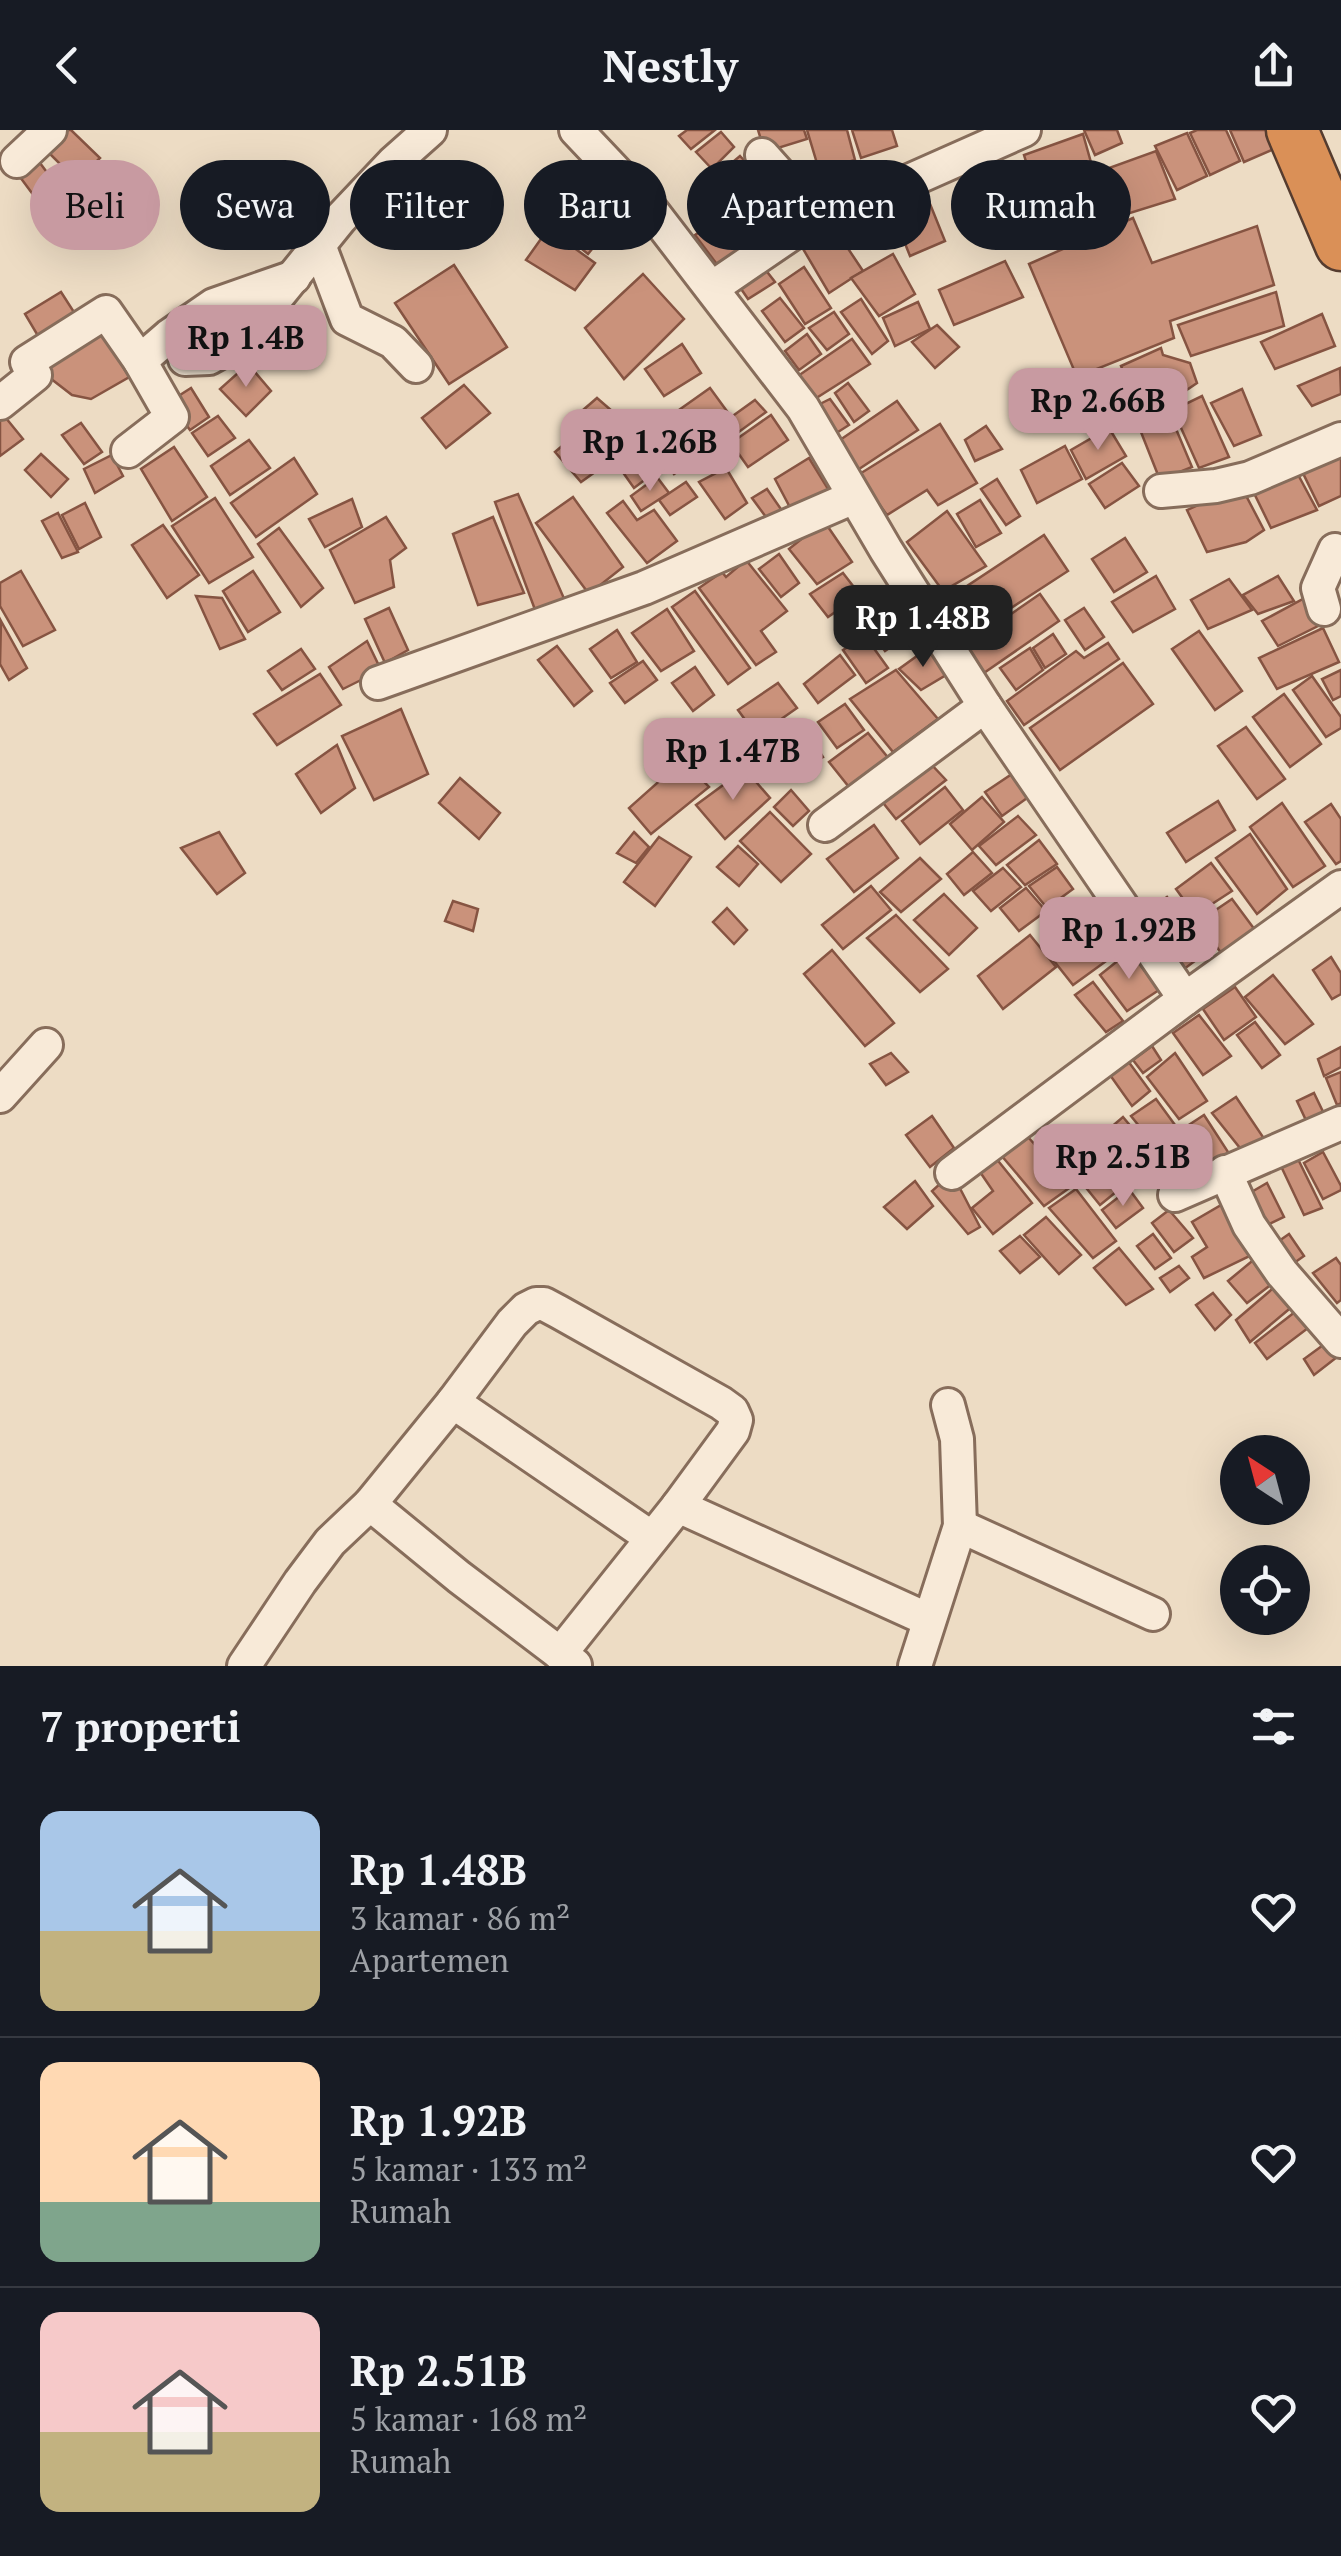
<!DOCTYPE html>
<html lang="id">
<meta charset="utf-8">
<style>
:root{--surface:#171b24;--page:#242831;--text:#f1f3f6;--muted:#9ea1a6;--line:#363941;--accent:#c89aa1}
body{margin:0;font-family:"PT Serif",serif;background:var(--page);color:var(--text);height:100vh;display:flex;flex-direction:column;font-size:38px;white-space:nowrap}
*{box-sizing:border-box;margin:0}
p{font-size:32px;color:var(--muted)}
.icon{flex:none;width:55px;height:55px;fill:none;stroke:currentColor;stroke-width:2;stroke-linecap:round;stroke-linejoin:round}
.map{position:relative;height:1536px;overflow:hidden}
.sheet{display:flex;flex-direction:column;background:var(--surface);flex:1}
.sheet>*{flex:none}
.banner{position:absolute;left:30px;top:30px;width:1282px;height:90px;display:flex;gap:20px}
.needle{width:65px;rotate:324deg}
.fabs{position:absolute;left:1220px;top:1305px;display:grid;gap:20px}
.fabs a{display:grid;place-items:center;width:90px;height:90px;border-radius:50%;background:var(--surface);box-shadow:0 10px 40px #0002;font-size:50px}
.price{position:absolute;translate:-50% -85px;padding:0 22px;border-radius:20px;background:var(--accent);color:#111;font-size:32px;line-height:65px;filter:drop-shadow(0 2px 5px #0008)}
.price::after{content:'';position:absolute;left:50%;top:60px;width:30px;height:22px;margin-left:-15px;background:inherit;clip-path:polygon(0 0,100% 0,50% 100%)}
.price.current{background:#222;color:#fff}
ul{padding:0;list-style:none}
li{display:flex;align-items:center;gap:30px;height:250px;padding:0 40px}
li+li{border-top:2px solid var(--line)}
li span{display:grid;place-items:center;flex:none;width:280px;height:200px;border-radius:20px;color:#555}
li>.icon{margin-inline-start:auto}
span .icon{width:120px;height:120px;fill:#fffc;stroke-width:1}
li b{font-size:42px}
h2{display:flex;justify-content:space-between;align-items:center;height:120px;padding:0 40px;font-size:42px}
.chip{padding:0 35px;border-radius:45px;background:var(--surface);box-shadow:0 10px 40px #0002;font-size:35px;line-height:90px}
.chip.current{background:var(--accent);color:#111}
header{display:flex;justify-content:space-between;align-items:center;height:130px;padding:0 40px;background:var(--surface);font-size:45px;font-weight:600}
.map>svg:first-child{display:block}
</style>
<header><svg class="icon" aria-label="back" viewBox="0 0 24 24"><path d="M15 5l-7 7 7 7"/></svg>Nestly<svg class="icon" aria-label="share" viewBox="0 0 24 24"><path d="M12 15V3M7 8l5-5 5 5M5 13v7h14v-7"/></svg></header>
<div class="map">
<svg width="1341" height="1536" viewBox="0 0 1341 1536">
<rect width="100%" height="100%" fill="#eddcc4"/>
<g fill="#ca927b" stroke="#865442" stroke-width="2.5">
<path d="M57,0h14l29,28 -23,23 -35,-35z"/>
<path d="M687,0h28l-24,19 -12,-13z"/>
<path d="M758,0h46l3,9 -42,13z"/>
<path d="M807,0h40l8,30 -36,10z"/>
<path d="M852,0h40l5,16 -36,12z"/>
<path d="M1084,0h33l5,13 -27,12z"/>
<path d="M1197,0h29l14,31 -30,14 -20,-42z"/>
<path d="M1230,0h45l6,16 -37,16z"/>
<path d="M721,2l13,15 -22,22 -16,-17z"/>
<path d="M1187,3l20,43 -30,14 -22,-44z"/>
<path d="M1083,4l18,64 -56,24 -21,-67z"/>
<path d="M1156,21l19,48 -61,19 -16,-46z"/>
<path d="M999,24l21,61 -35,12 -25,-57z"/>
<path d="M740,26l50,54 -23,18 -51,-52z"/>
<path d="M40,33l26,35 -20,14 -26,-35z"/>
<path d="M926,64l19,47 -35,15 -20,-50z"/>
<path d="M738,75l24,30 -43,32 -24,-32z"/>
<path d="M579,85l26,18 -17,21 -26,-21z"/>
<path d="M1133,88l19,45 105,-37 17,59 -104,36 4,17 -97,39 -48,-113z"/>
<path d="M831,93l32,48 -34,22 -30,-51z"/>
<path d="M548,99l47,34 -20,27 -49,-30z"/>
<path d="M893,124l22,40 -36,22 -28,-38z"/>
<path d="M1005,131l18,36 -69,28 -15,-35z"/>
<path d="M761,134l14,18 -27,17 -11,-16z"/>
<path d="M454,135l53,82 -58,37 -54,-81z"/>
<path d="M804,137l27,41 -26,16 -26,-40z"/>
<path d="M643,144l41,45 -60,60 -39,-51z"/>
<path d="M61,162l20,31 -37,23 -19,-32z"/>
<path d="M1276,162l8,34 -93,30 -13,-31z"/>
<path d="M780,168l24,30 -19,14 -23,-31z"/>
<path d="M861,169l27,42 -16,13 -31,-42z"/>
<path d="M918,172l12,27 -35,17 -12,-28z"/>
<path d="M834,182l15,22 -22,16 -18,-22z"/>
<path d="M1322,184l13,32 -60,23 -14,-27z"/>
<path d="M937,195l22,22 -24,21 -23,-26z"/>
<path d="M102,202l29,44 -40,23 -19,-4 -31,-24z"/>
<path d="M807,204l14,20 -22,16 -14,-19z"/>
<path d="M852,209l18,25 -60,38 -15,-24z"/>
<path d="M682,214l19,29 -37,23 -19,-27z"/>
<path d="M1161,218l2,7 27,8 7,20 -31,21 -28,6 -17,-44z"/>
<path d="M248,234l23,27 -25,25 -26,-27z"/>
<path d="M1340,238l1,26 -29,12 -14,-20z"/>
<path d="M848,253l21,28 -15,11 -19,-29z"/>
<path d="M464,255l26,28 -44,35 -24,-30z"/>
<path d="M191,258l18,29 -19,13 -21,-28z"/>
<path d="M710,258l19,26 -30,22 10,15 -35,23 -29,-40z"/>
<path d="M1242,259l19,46 -27,11 -23,-43z"/>
<path d="M1202,266l27,61 -30,11 -26,-58z"/>
<path d="M597,268l15,13 -31,27 -13,-15z"/>
<path d="M830,269l19,26 -22,14 -17,-30z"/>
<path d="M755,270l11,12 -30,22 -9,-14z"/>
<path d="M897,271l21,29 -62,41 -19,-29z"/>
<path d="M1,282l22,27 -23,17v-43z"/>
<path d="M771,285l17,25 -40,27 -17,-24z"/>
<path d="M218,286l17,22 -27,18 -16,-23z"/>
<path d="M613,287l17,21 -19,16 -16,-21z"/>
<path d="M1171,287l21,50 -32,13 -23,-58z"/>
<path d="M81,293l21,29 -18,12 -22,-29z"/>
<path d="M940,294l37,59 -39,22 -11,-15 -40,25 -29,-40z"/>
<path d="M986,296l16,23 -27,12 -10,-21z"/>
<path d="M1109,298l17,28 -40,23 -15,-29z"/>
<path d="M574,306l28,31 -21,15 -26,-30z"/>
<path d="M249,310l21,28 -40,27 -19,-29z"/>
<path d="M1065,316l17,33 -45,24 -16,-33z"/>
<path d="M174,317l33,50 -35,24 -31,-52z"/>
<path d="M1341,319v47l-22,10 -19,-39z"/>
<path d="M41,324l27,25 -17,18 -26,-27z"/>
<path d="M647,324l12,15 -25,19 -12,-17z"/>
<path d="M112,325l11,21 -28,17 -11,-24z"/>
<path d="M294,328l23,36 -61,43 -25,-34z"/>
<path d="M809,328l24,39 -39,18 -19,-36z"/>
<path d="M1122,333l17,23 -34,22 -16,-24z"/>
<path d="M726,338l21,35 -22,16 -26,-37z"/>
<path d="M1295,339l22,41 -46,18 -18,-37z"/>
<path d="M657,347l12,16 -28,18 -10,-15z"/>
<path d="M997,349l23,37 -14,9 -25,-36z"/>
<path d="M686,352l11,15 -27,18 -11,-15z"/>
<path d="M1241,356l23,44 -18,12 -39,10 -20,-42z"/>
<path d="M767,359l18,26 -14,9 -19,-26z"/>
<path d="M518,364l48,109 -29,12 -42,-113z"/>
<path d="M573,367l50,70 -34,27 -53,-71z"/>
<path d="M215,368l38,59 -44,26 -37,-57z"/>
<path d="M352,369l10,28 -37,20 -16,-28z"/>
<path d="M980,370l21,33 -25,14 -19,-33z"/>
<path d="M623,371l14,19 17,-10 23,31 -30,22 -40,-50z"/>
<path d="M85,373l16,34 -22,12 -17,-34z"/>
<path d="M947,381l39,55 -43,25 -36,-49z"/>
<path d="M58,383l20,39 -16,6 -20,-37z"/>
<path d="M386,387l20,31 -16,12 4,27 -39,16 -25,-53z"/>
<path d="M493,387l31,76 -46,12 -25,-71z"/>
<path d="M824,391l28,41 -35,22 -28,-35z"/>
<path d="M163,395l36,50 -32,23 -35,-53z"/>
<path d="M279,398l44,60 -22,19 -43,-63z"/>
<path d="M1044,405l24,36 -97,63 -22,-36z"/>
<path d="M1125,408l22,34 -33,20 -22,-33z"/>
<path d="M779,424l20,29 -18,14 -22,-28z"/>
<path d="M746,430l41,51 -26,20 15,21 -20,13 -57,-77 23,-16 4,5z"/>
<path d="M21,441l34,59 -32,16 -23,-40v-23z"/>
<path d="M253,441l27,41 -32,20 -25,-41z"/>
<path d="M843,443l17,22 -32,22 -18,-23z"/>
<path d="M1156,446l19,33 -42,23 -21,-30z"/>
<path d="M1278,446l16,25 -36,13 -15,-19z"/>
<path d="M1229,449l23,31 -44,19 -17,-29z"/>
<path d="M695,461l55,77 -22,16 -56,-77z"/>
<path d="M1040,464l19,27 -78,54 -18,-28z"/>
<path d="M196,466l26,2 23,41 -25,10z"/>
<path d="M1303,469l17,26 -42,21 -16,-25z"/>
<path d="M389,478l19,42 -23,13 -20,-44z"/>
<path d="M1084,478l20,29 -19,13 -20,-30z"/>
<path d="M667,479l27,42 -33,20 -29,-38z"/>
<path d="M898,485l13,18 -26,18 -13,-19z"/>
<path d="M1,491l26,47 -18,12 -9,-16z"/>
<path d="M1323,498l16,34 -62,27 -18,-31z"/>
<path d="M617,500l20,32 -26,16 -21,-29z"/>
<path d="M1199,501l43,60 -27,19 -43,-61z"/>
<path d="M1053,504l13,20 -21,14 -12,-20z"/>
<path d="M865,506l23,32 -22,15 -23,-33z"/>
<path d="M367,511l14,29 -38,19 -14,-22z"/>
<path d="M1108,513l11,16 -95,66 -17,-24 69,-50 8,7z"/>
<path d="M557,516l35,45 -18,15 -36,-46z"/>
<path d="M928,518l18,27 -25,15 -22,-21z"/>
<path d="M1030,518l13,22 -27,20 -16,-22z"/>
<path d="M301,519l14,20 -33,21 -14,-19z"/>
<path d="M840,525l15,20 -37,28 -14,-19z"/>
<path d="M643,531l14,19 -32,23 -15,-20z"/>
<path d="M1123,533l30,41 -93,66 -30,-42z"/>
<path d="M695,537l19,28 -21,16 -21,-28z"/>
<path d="M896,540l42,49 -45,33 -43,-53z"/>
<path d="M1341,540v26l-8,4 -11,-21z"/>
<path d="M320,544l21,31 -64,40 -23,-31z"/>
<path d="M1312,546l29,41v11l-15,9 -33,-47z"/>
<path d="M778,553l19,25 -40,28 -19,-26z"/>
<path d="M1284,564l37,50 -31,23 -37,-50z"/>
<path d="M845,574l19,26 -27,18 -19,-26z"/>
<path d="M401,579l27,65 -54,26 -32,-64z"/>
<path d="M803,595l20,32 -23,14 -19,-32z"/>
<path d="M1246,597l39,52 -28,20 -39,-53z"/>
<path d="M868,603l22,27 -41,27 -20,-25z"/>
<path d="M337,615l18,43 -34,25 -25,-39z"/>
<path d="M683,630l26,27 -58,47 -22,-26z"/>
<path d="M929,632l17,18 -50,39 -16,-20z"/>
<path d="M745,639l25,29 -45,41 -29,-34z"/>
<path d="M1015,642l19,21 -32,23 -17,-24z"/>
<path d="M460,648l40,35 -21,26 -40,-36z"/>
<path d="M945,657l18,23 -43,34 -18,-23z"/>
<path d="M791,660l18,21 -16,15 -19,-19z"/>
<path d="M982,667l22,25 -32,28 -22,-26z"/>
<path d="M1218,671l17,29 -49,32 -19,-29z"/>
<path d="M1282,673l43,63 -32,21 -43,-60z"/>
<path d="M1331,674l10,15v42l-5,3 -31,-42z"/>
<path d="M770,682l41,42 -30,28 -41,-41z"/>
<path d="M1018,686l18,19 -40,30 -17,-19z"/>
<path d="M874,695l24,33 -44,34 -27,-33z"/>
<path d="M219,702l26,41 -28,21 -36,-46z"/>
<path d="M634,702l15,15 -13,16 -19,-10z"/>
<path d="M1250,704l37,55 -30,25 -41,-56z"/>
<path d="M659,707l32,20 -36,49 -31,-24z"/>
<path d="M1039,710l18,24 -32,21 -18,-20z"/>
<path d="M738,716l20,18 -19,22 -22,-19z"/>
<path d="M973,722l19,21 -28,22 -17,-21z"/>
<path d="M920,728l21,21 -40,33 -21,-20z"/>
<path d="M1211,733l21,28 -37,24 -19,-26z"/>
<path d="M1057,737l16,22 -26,19 -18,-22z"/>
<path d="M1003,738l18,19 -30,24 -18,-20z"/>
<path d="M871,756l20,24 -48,39 -21,-24z"/>
<path d="M1026,758l20,23 -27,20 -19,-23z"/>
<path d="M944,764l33,34 -28,27 -35,-35z"/>
<path d="M1167,767l19,27 -23,19 -20,-29z"/>
<path d="M1232,769l23,31 -33,24 -24,-32z"/>
<path d="M453,771l25,8 -5,22 -28,-10z"/>
<path d="M727,778l20,22 -13,14 -21,-22z"/>
<path d="M896,785l52,54 -28,23 -53,-54z"/>
<path d="M1103,796l17,25 -47,34 -19,-24z"/>
<path d="M1191,800l16,22 -27,20 -14,-23z"/>
<path d="M1030,805l26,32 -53,42 -25,-33z"/>
<path d="M832,820l62,73 -29,23 -61,-72z"/>
<path d="M1130,821l29,39 -32,21 -27,-36z"/>
<path d="M1331,827l10,16v21l-9,5 -19,-29z"/>
<path d="M1273,845l40,49 -28,20 -40,-47z"/>
<path d="M1093,852l30,39 -17,11 -31,-37z"/>
<path d="M1235,857l21,30 -32,23 -21,-31z"/>
<path d="M1199,885l32,41 -28,19 -30,-42z"/>
<path d="M1255,892l25,33 -18,13 -25,-33z"/>
<path d="M1152,916l9,14 -18,13 -10,-13z"/>
<path d="M1341,917v20l-17,9 -6,-17z"/>
<path d="M891,923l17,19 -22,13 -16,-21z"/>
<path d="M1175,923l32,48 -28,18 -32,-42z"/>
<path d="M1128,931l22,30 -18,15 -22,-31z"/>
<path d="M1341,942v31l-4,2 -11,-27z"/>
<path d="M1314,963l14,29 -17,9 -14,-30z"/>
<path d="M1236,967l29,43 -21,13 -32,-40z"/>
<path d="M1156,969l19,26 -23,17 -21,-26z"/>
<path d="M1204,985l26,40 -22,14 -27,-39z"/>
<path d="M932,986l22,32 -24,19 -24,-32z"/>
<path d="M1123,987l30,36 -21,18 -30,-36z"/>
<path d="M1028,1007l44,49 -28,20 -43,-51z"/>
<path d="M1087,1009l40,44 -27,22 -38,-47z"/>
<path d="M1323,1022l18,34v4l-18,9 -19,-36z"/>
<path d="M1296,1025l26,53 -18,7 -25,-53z"/>
<path d="M995,1027l37,46 -39,31 -21,-26 21,-17 -15,-22z"/>
<path d="M952,1043l28,54 -12,7 -36,-43z"/>
<path d="M915,1051l18,25 -26,23 -23,-22z"/>
<path d="M1267,1053l17,34 -23,11 -18,-31z"/>
<path d="M1076,1059l40,52 -23,17 -44,-50z"/>
<path d="M1129,1059l14,19 -27,20 -14,-18z"/>
<path d="M1228,1071l28,52 -52,25 -12,-21 15,-10 -15,-25z"/>
<path d="M1169,1080l24,28 -19,14 -22,-29z"/>
<path d="M1046,1087l35,38 -22,19 -35,-39z"/>
<path d="M1153,1104l18,24 -16,11 -18,-23z"/>
<path d="M1289,1104l15,22 -20,14 -15,-22z"/>
<path d="M1020,1106l20,21 -20,16 -20,-22z"/>
<path d="M1119,1118l34,41 -27,16 -32,-37z"/>
<path d="M1257,1127l20,23 -30,23 -19,-22z"/>
<path d="M1336,1128l5,7v35l-4,3 -24,-30z"/>
<path d="M1179,1136l10,12 -19,14 -10,-14z"/>
<path d="M1277,1155l17,20 -44,37 -14,-22z"/>
<path d="M1213,1163l18,22 -16,15 -19,-25z"/>
<path d="M1300,1178l12,17 -45,34 -12,-16z"/>
<path d="M1326,1213l11,14 -23,18 -10,-16z"/>
</g>
<g fill="none" stroke-linecap="round" stroke-linejoin="round">
<defs>
<g id="minor">
<path d="M576,0l72,76 155,202 83,142 99,156 200,293"/>
<path d="M762,25l58,65"/>
<path d="M17,31l33,-31"/>
<path d="M319,115l28,74 46,23 23,24"/>
<path d="M712,158l82,-56 230,-102"/>
<path d="M185,229l24,-1 33,-18 98,-121 53,-56 37,-33"/>
<path d="M0,273l35,-28 -8,-13 79,-50 34,49 29,-25 45,-31 80,-28"/>
<path d="M128,321l44,-34 -32,-56"/>
<path d="M1161,361l55,-5 34,-8 91,-39"/>
<path d="M1324,479l-6,-21 17,-38"/>
<path d="M378,553l266,-95 210,-91"/>
<path d="M825,695l160,-119"/>
<path d="M0,966l46,-51"/>
<path d="M1225,1042l24,53 33,48 59,68"/>
<path d="M952,1043l233,-174 156,-112"/>
<path d="M1175,1065l166,-72"/>
<path d="M453,1272l199,136"/>
<path d="M370,1374l89,73 116,88"/>
<path d="M678,1376l251,114"/>
<path d="M960,1396l193,88"/>
<path d="M244,1536l56,-84 30,-40 40,-38 83,-102 59,-79 14,-14 10,-5h8l15,8 162,91 11,8 4,9 -3,11 -55,75 -118,148"/>
<path d="M915,1536l45,-140 -3,-87 -9,-34"/>
</g>
<path id="highway" d="M1292,0l49,115"/>
</defs>
<use href="#minor" stroke="#876d5b" stroke-width="38"/>
<use href="#highway" stroke="#553c2f" stroke-width="55"/>
<use href="#minor" stroke="#f8ead8" stroke-width="32"/>
<use href="#highway" stroke="#da9057" stroke-width="50"/>
</g>
</svg>
<div class="fabs">
<a><svg class="needle" viewBox="-14 -14 28 28"><path d="M0-13l5 13h-10z" fill="#e53935"/><path d="M0 13l5-13h-10z" fill="#9ea1a6"/></svg></a>
<a><svg class="icon" aria-label="locate" viewBox="0 0 24 24"><circle cx="12" cy="12" r="6"/><path d="M12 2v4M12 18v4M2 12h4M18 12h4"/></svg></a>
</div>
<b class="price" style="left:246px;top:260px">Rp 1.4B</b>
<b class="price" style="left:1098px;top:323px">Rp 2.66B</b>
<b class="price" style="left:650px;top:364px">Rp 1.26B</b>
<b class="price current" style="left:923px;top:540px">Rp 1.48B</b>
<b class="price" style="left:733px;top:673px">Rp 1.47B</b>
<b class="price" style="left:1129px;top:852px">Rp 1.92B</b>
<b class="price" style="left:1123px;top:1079px">Rp 2.51B</b>
<div class="banner">
<a class="chip current">Beli</a>
<a class="chip">Sewa</a>
<a class="chip">Filter</a>
<a class="chip">Baru</a>
<a class="chip">Apartemen</a>
<a class="chip">Rumah</a>
</div>
</div>
<section class="sheet">
<h2>7 properti<svg class="icon" aria-label="filters" viewBox="0 0 24 24"><path d="M4 7h16M4 17h16"/><circle cx="9" cy="7" r="2"/><circle cx="15" cy="17" r="2"/></svg></h2>
<ul>
<li><span style="background:linear-gradient(#a9c7e8 60%,#c2b280 0)"><svg class="icon" aria-label="home" viewBox="0 0 24 24"><path d="M3 11l9-7 9 7M6 9v11h12V9"/></svg></span><div><b>Rp 1.48B</b><p>3 kamar · 86 m²</p><p>Apartemen</p></div><svg class="icon" aria-label="heart" viewBox="0 0 24 24"><path d="M12 20l-8-8c-3-5 5-10 8-4 3-6 11-1 8 4z"/></svg></li>
<li><span style="background:linear-gradient(#ffd9b3 70%,#7fa58c 0)"><svg class="icon" aria-label="home" viewBox="0 0 24 24"><path d="M3 11l9-7 9 7M6 9v11h12V9"/></svg></span><div><b>Rp 1.92B</b><p>5 kamar · 133 m²</p><p>Rumah</p></div><svg class="icon" aria-label="heart" viewBox="0 0 24 24"><path d="M12 20l-8-8c-3-5 5-10 8-4 3-6 11-1 8 4z"/></svg></li>
<li><span style="background:linear-gradient(#f6c9c9 60%,#c2b280 0)"><svg class="icon" aria-label="home" viewBox="0 0 24 24"><path d="M3 11l9-7 9 7M6 9v11h12V9"/></svg></span><div><b>Rp 2.51B</b><p>5 kamar · 168 m²</p><p>Rumah</p></div><svg class="icon" aria-label="heart" viewBox="0 0 24 24"><path d="M12 20l-8-8c-3-5 5-10 8-4 3-6 11-1 8 4z"/></svg></li>
</ul>
</section>
